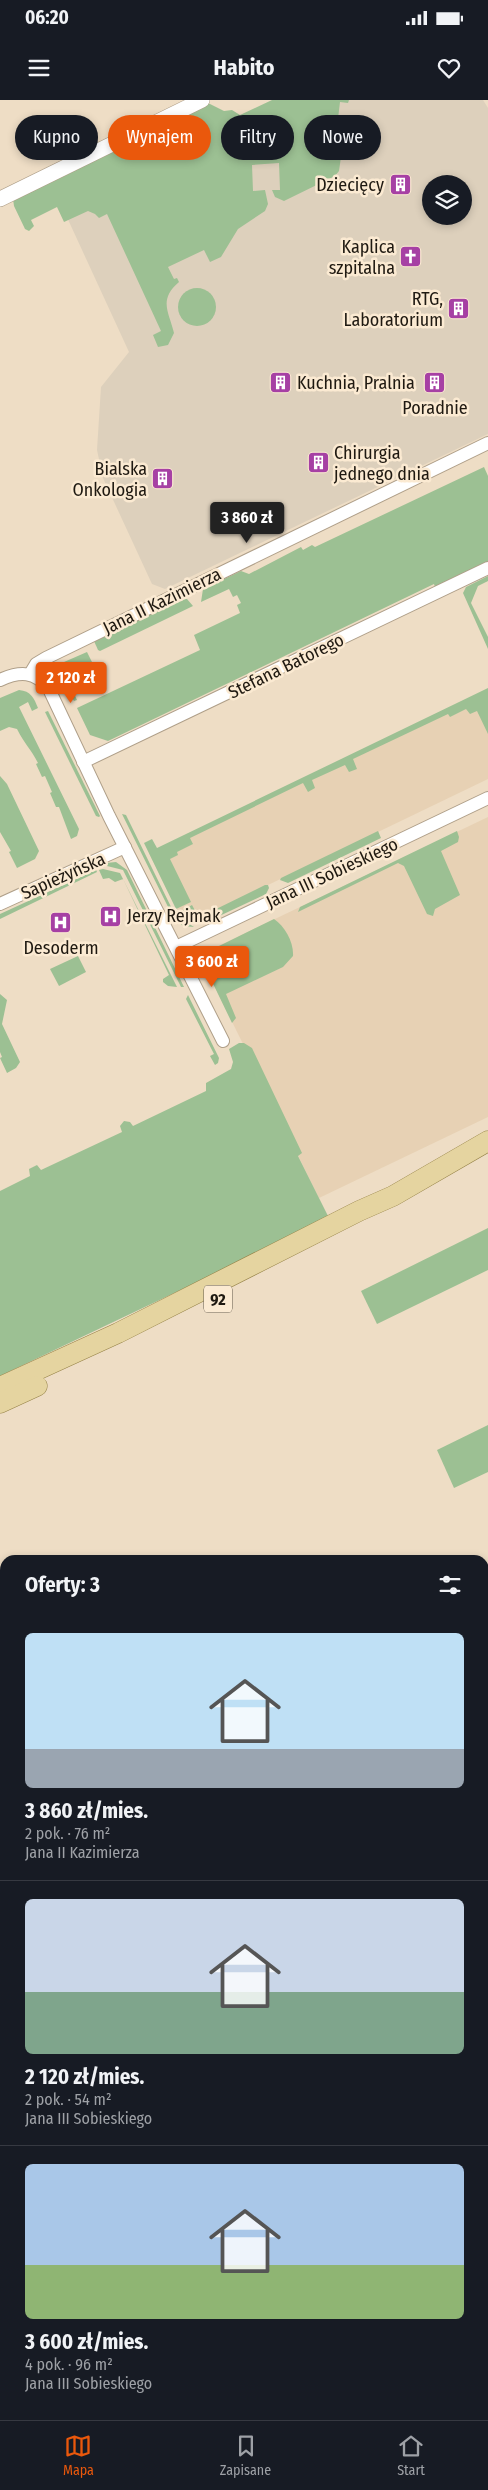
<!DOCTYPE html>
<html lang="pl">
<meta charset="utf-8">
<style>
:root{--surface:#171b24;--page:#20242c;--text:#f1f3f6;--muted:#9ea1a6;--line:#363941;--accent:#ea580c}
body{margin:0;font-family:"Fira Sans Condensed",sans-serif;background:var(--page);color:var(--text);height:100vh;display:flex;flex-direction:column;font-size:19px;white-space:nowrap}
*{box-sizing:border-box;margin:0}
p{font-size:16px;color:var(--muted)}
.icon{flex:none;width:28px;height:28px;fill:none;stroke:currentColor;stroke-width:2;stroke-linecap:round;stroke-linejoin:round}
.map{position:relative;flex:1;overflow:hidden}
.side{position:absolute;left:0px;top:1455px;width:489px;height:865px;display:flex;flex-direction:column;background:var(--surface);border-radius:15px 15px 0 0;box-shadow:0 2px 8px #0003}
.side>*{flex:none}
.hud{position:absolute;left:15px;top:15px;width:459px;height:45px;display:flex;gap:10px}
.fabs{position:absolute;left:422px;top:75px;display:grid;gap:10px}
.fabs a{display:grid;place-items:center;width:50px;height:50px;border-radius:50%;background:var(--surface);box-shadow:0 2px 8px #0003;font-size:25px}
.price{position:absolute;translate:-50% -42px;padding:0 11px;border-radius:5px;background:var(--accent);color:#fff;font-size:16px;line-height:32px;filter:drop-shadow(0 1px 2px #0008)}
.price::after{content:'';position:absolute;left:50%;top:30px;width:15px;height:11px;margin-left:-8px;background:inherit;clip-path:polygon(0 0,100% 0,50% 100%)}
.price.selected{background:#222;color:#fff}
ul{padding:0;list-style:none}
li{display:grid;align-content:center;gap:10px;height:265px;padding:0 25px}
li+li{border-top:1px solid var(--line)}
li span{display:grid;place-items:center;height:155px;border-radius:8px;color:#555}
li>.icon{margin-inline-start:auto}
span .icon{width:90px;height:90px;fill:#fffc;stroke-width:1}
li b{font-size:21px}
h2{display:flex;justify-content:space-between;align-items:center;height:60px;padding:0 25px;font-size:21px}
.tag{padding:0 18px;border-radius:22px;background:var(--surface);box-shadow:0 2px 8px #0003;font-size:18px;line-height:45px}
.tag.selected{background:var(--accent);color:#fff}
.status{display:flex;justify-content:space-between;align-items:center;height:35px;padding:0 25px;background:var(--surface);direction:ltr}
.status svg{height:14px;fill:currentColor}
header{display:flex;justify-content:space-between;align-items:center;height:65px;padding:0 25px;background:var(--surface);font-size:22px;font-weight:700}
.tab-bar{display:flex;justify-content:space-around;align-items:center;height:70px;border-top:1px solid var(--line);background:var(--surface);font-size:14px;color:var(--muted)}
.tab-bar a{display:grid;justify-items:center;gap:2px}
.tab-bar .selected{color:var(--accent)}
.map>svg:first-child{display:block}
</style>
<div class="status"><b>06:20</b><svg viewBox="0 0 49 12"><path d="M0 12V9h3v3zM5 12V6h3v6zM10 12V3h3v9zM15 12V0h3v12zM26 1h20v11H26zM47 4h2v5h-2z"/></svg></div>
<header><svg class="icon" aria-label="menu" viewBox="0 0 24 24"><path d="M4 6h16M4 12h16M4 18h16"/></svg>Habito<svg class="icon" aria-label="heart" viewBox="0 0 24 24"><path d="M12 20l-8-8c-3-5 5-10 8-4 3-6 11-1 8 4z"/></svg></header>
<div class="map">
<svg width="488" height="2320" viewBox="0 0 488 2320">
<rect width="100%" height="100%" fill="#eeddc5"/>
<g fill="#e7d1b4">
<path d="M488,589v90l-303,146 -36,-72z"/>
<path d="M488,717v300l-169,81 -114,-231 5,-17z"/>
</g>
<path fill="#ddd0bc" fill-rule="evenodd" d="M305,0h178l5,8v326l-323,155 -13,-5 -49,-106 -6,-28 4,-63 28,-35 -64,-139zM431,84h33v32h-33z"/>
<g fill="#9cc093">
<path d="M272,0h77l-1,3 -8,-1 -3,25 8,2 -6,42 -4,5 -51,25 -9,-4 -3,-7h8l-1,-27 -27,2 1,26 12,-1 3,14 -3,7 -27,18 -17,28 -11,5 -6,-12 -36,17 6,12 3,-1 2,4c-21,18 -10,30 -5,51l-6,12 -10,2 -5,-12 8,-4 -54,-117 -8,4 -4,-4 -7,-3 -24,11 -7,-15 -26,13 3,6 -5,5 -4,-2 -11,-23 -1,-7 195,-96 16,8 8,-1 8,5z"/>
<circle cx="197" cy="207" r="19"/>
<path d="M484,367l4,9v86l-53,25 -1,-3 -326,157 -18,-6 -13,-27 123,-58 -6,-15 46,-22 -3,-8 4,-2 -4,-8 -4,2 -4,-8 -28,13 2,-13 38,-18 8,3 52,-27 2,3 9,-5 3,2z"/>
<path d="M488,476v5l-10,5 -7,17 17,34v12l-25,-56 3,-6z"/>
<path d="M183,498l4,1 6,7 -93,45 -2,-1 -4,-9z"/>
<path d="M87,552l5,10 -16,8 -8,11 9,19 -3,1 -14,-26v-7l4,-6z"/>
<path d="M488,588v46l-11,-23 -7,3 -4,-5 -16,8 -2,-3 -95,45 4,10 -8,3 -4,-7 -33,15 3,8 -7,4 -5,-9 -113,55 3,6 -16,8 1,3 -8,4 21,43 -15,7 -32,-66 8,-4 5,9z"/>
<path d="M19,590c12,1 15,8 19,18l-6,3 -4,-9 -9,5 60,122 -2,7 -6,3 -12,-32h-3l-6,-14 2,-1 -7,-16 -3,1 -6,-13 2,-1c-7,-14 -13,-18 -21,-34l-8,-2 -9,4v-33z"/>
<path d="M48,611l52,105 -1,1 -3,-1 -51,-104z"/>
<path d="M0,676l7,8 32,67 -4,8 -18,9 -8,-16 2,-1 -11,-19z"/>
<path d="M122,714l4,1 49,100 19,12 -11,-1 -9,-7z"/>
<path d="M378,731l3,7 -93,45 -8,-3 1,-2z"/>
<path d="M457,731l2,6 -1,5 -17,9 19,44 -25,14 -2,7 -6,-2 -23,-48 -6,-3 -100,49 2,-5z"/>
<path d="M116,762l11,8 57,117h-3l-58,-117 -16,-4 -1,-3z"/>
<path d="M103,769l17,4 57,114 -9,-1 -5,-4v-3l6,-4 -46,-96 -8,3 -6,-4 -6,1 -4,-9z"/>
<path d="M96,770l1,2 -97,47v-5z"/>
<path d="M265,785h3l1,3 -3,6 -53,25 -2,-4 -16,8 -17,-10 14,-8 6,11 8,-2z"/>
<path d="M274,819c11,7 20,24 19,37l-10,11 -57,27 10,24 -4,5 -27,-56 6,-17z"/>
<path d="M78,856l8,16 -27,14 -9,-17z"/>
<path d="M0,894l7,6 -5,24 18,38 -4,6 -9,5 -7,-15 2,-1 -2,-5z"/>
<path d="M188,895l31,63 -1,5 -3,2 -5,-9 4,-2 -28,-55z"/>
<path d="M239,943h5l8,5 50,105 -4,3 30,60 -95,49 -233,111v-185l30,-15 -1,-7 8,-4 4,5 81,-38 -2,-6 4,-5 6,1 3,4 73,-35v-8l25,-14 2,-7 -4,-13z"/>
<path d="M488,1128v42l-111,54 -16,-33z"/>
<path d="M488,1325v47l-34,16 -17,-38z"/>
<path d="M0,2216l5,10v89h44l3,5h-52z"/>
<path d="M344,2315h113v5h-123z"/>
</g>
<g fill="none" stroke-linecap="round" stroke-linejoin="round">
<defs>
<g id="minor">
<path d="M30,574l6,-10 10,-6 442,-215"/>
<path d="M0,580c20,-9 35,-9 49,9l60,127 114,225"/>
<path d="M83,662l405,-194"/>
<path d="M0,804l125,-57"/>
<path d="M176,847l312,-149"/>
<path d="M484,2241l4,-2"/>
<path d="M484,2290h4"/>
<path d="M334,2315l1,5"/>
<path d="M461,2315v5"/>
<path d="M314,2320l11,-5"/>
</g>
<path id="tertiary" d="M0,99l202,-99"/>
<g id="primary">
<path d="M0,1287l118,-54 241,-122 34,-15 95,-55"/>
<path d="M0,1303l37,-17"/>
</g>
</defs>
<use href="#minor" stroke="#af9f89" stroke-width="14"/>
<use href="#tertiary" stroke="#af9f89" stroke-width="16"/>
<use href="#primary" stroke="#948045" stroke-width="21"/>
<use href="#minor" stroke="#fff" stroke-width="12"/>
<use href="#tertiary" stroke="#fff" stroke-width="15"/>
<use href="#primary" stroke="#e5d4a0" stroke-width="20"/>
</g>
<defs>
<symbol id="building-square" viewBox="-11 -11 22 22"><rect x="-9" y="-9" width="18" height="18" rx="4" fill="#a640a4" stroke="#fbead2"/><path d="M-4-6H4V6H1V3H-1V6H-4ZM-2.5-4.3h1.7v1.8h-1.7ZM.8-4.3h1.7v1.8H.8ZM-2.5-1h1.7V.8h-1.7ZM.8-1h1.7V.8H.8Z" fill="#fff"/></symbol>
<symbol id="church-square" viewBox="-11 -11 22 22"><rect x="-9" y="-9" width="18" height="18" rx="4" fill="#a640a4" stroke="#fbead2"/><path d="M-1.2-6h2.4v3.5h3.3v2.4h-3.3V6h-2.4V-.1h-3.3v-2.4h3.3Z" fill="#fff"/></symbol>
<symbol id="hospital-square" viewBox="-11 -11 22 22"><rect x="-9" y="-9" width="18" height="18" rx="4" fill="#a640a4" stroke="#fbead2"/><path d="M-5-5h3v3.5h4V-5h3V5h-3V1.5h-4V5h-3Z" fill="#fff"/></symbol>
</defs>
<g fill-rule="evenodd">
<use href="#building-square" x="388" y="72" width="25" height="25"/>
<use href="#church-square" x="398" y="144" width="25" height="25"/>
<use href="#building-square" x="446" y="196" width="25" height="25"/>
<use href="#building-square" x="268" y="270" width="25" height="25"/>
<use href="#building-square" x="422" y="270" width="25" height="25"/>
<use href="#building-square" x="306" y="350" width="25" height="25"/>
<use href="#building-square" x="150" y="366" width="25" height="25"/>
<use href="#hospital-square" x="98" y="804" width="25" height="25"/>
<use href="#hospital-square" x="48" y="810" width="25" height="25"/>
</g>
<g text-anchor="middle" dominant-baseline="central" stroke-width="5" stroke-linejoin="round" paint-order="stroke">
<rect fill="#fbead2" stroke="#61584b" stroke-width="1" x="204" y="1185.5" width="28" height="27" rx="4"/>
<g font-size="16" font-weight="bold" fill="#1f1911">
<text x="218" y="1199">92</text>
</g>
<g font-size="18" fill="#1f1911" stroke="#fbead2" text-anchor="end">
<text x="384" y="85">Dziecięcy</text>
<text x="395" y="147">Kaplica<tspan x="395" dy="21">szpitalna</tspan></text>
<text x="443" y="199">RTG,<tspan x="443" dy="21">Laboratorium</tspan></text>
<text x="297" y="283" text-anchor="start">Kuchnia, Pralnia</text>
<text x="435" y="308" text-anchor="middle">Poradnie</text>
<text x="334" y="353" text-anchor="start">Chirurgia<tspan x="334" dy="21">jednego dnia</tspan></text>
<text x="147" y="369">Bialska<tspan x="147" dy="21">Onkologia</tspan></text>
<text x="127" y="816" text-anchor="start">Jerzy Rejmak</text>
<text x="61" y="848" text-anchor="middle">Desoderm</text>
</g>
<g font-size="18" fill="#1f1911" stroke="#fbead2">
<text transform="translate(162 501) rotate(-26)">Jana II Kazimierza</text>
<text transform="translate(286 566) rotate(-26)">Stefana Batorego</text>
<text transform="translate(332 773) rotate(-25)">Jana III Sobieskiego</text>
<text transform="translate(63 776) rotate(-24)">Sapieżyńska</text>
</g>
</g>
</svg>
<div class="fabs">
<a><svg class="icon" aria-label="layers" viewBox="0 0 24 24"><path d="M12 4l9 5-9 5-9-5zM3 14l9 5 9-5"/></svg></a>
</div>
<b class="price selected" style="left:247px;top:444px">3 860 zł</b>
<b class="price" style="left:71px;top:604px">2 120 zł</b>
<b class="price" style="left:212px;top:888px">3 600 zł</b>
<div class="hud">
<a class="tag">Kupno</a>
<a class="tag selected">Wynajem</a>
<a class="tag">Filtry</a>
<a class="tag">Nowe</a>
</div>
<section class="side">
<h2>Oferty: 3<svg class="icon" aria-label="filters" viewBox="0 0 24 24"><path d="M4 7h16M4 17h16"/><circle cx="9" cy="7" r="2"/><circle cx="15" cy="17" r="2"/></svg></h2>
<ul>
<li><span style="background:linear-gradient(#bfe0f5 75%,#9aa5b1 0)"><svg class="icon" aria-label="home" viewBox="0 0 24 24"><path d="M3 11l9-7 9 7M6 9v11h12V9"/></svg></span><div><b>3 860 zł/mies.</b><p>2 pok. · 76 m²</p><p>Jana II Kazimierza</p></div></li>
<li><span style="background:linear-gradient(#c9d6e8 60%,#7fa58c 0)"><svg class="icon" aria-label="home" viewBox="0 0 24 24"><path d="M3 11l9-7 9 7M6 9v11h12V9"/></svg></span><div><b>2 120 zł/mies.</b><p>2 pok. · 54 m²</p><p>Jana III Sobieskiego</p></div></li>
<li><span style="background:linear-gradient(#a9c7e8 65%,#8fb573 0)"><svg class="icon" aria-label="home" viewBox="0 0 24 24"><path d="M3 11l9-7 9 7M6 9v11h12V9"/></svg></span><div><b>3 600 zł/mies.</b><p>4 pok. · 96 m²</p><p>Jana III Sobieskiego</p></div></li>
</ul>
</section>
</div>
<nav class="tab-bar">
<a class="selected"><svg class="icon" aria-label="map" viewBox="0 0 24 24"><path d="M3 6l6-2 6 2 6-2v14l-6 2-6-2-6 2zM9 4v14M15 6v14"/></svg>Mapa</a>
<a><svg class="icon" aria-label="saved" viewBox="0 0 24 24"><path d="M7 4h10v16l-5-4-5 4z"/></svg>Zapisane</a>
<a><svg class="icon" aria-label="home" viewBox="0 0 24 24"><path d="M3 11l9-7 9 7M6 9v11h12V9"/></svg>Start</a>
</nav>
